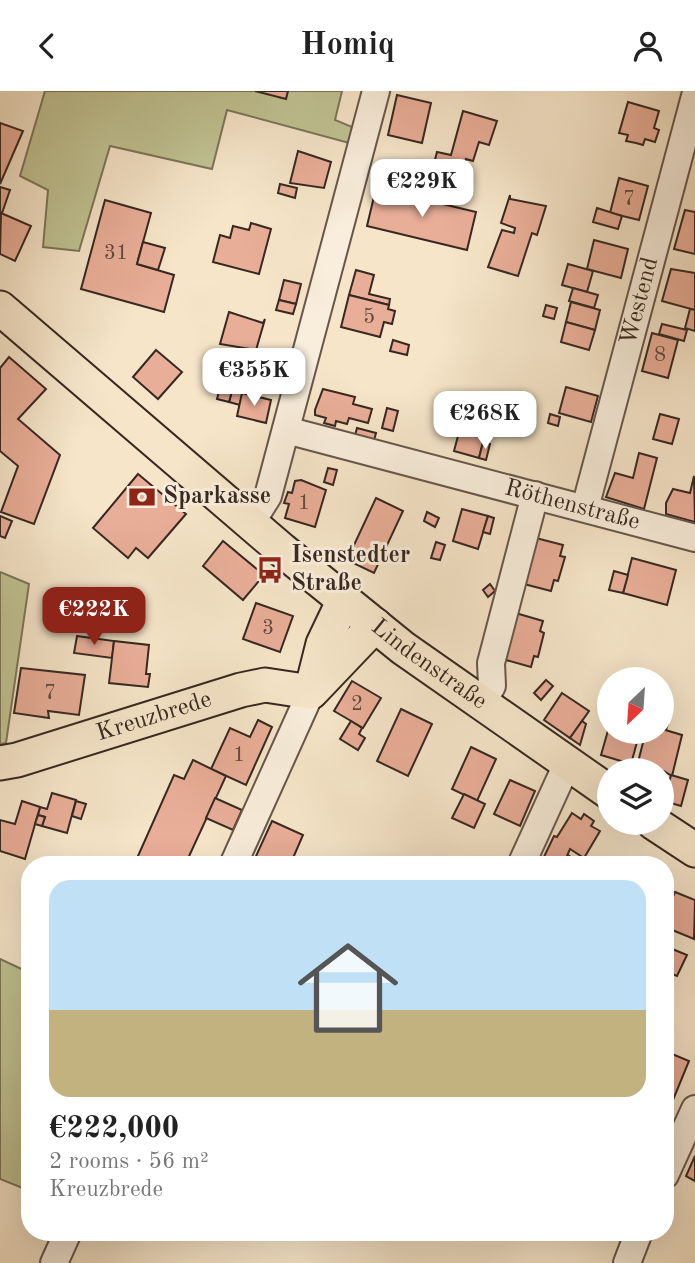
<!DOCTYPE html>
<meta charset="utf-8">
<style>
:root{--surface:#fff;--page:#f6f6f6;--text:#222;--muted:#767676;--line:#e0e0e0;--accent:#8f2418}
body{margin:0;font-family:"Old Standard TT",serif;background:var(--page);color:var(--text);height:100vh;display:flex;flex-direction:column;font-size:26px;white-space:nowrap}
*{box-sizing:border-box;margin:0}
p{font-size:23px;color:var(--muted)}
.icon{flex:none;width:38px;height:38px;fill:none;stroke:currentColor;stroke-width:2;stroke-linecap:round;stroke-linejoin:round}
.map{position:relative;flex:1;overflow:hidden}
.sheet{position:absolute;left:21px;top:765px;width:653px;height:385px;display:flex;flex-direction:column;background:var(--surface);border-radius:28px;box-shadow:0 7px 28px #0002}
.sheet>*{flex:none}
.needle{width:46px;rotate:205deg}
.buttons{position:absolute;left:597px;top:576px;display:grid;gap:14px}
.buttons a{display:grid;place-items:center;width:77px;height:77px;border-radius:50%;background:var(--surface);box-shadow:0 7px 28px #0002;font-size:35px}
.price{position:absolute;translate:-50% -60px;padding:0 16px;border-radius:14px;background:#fff;color:#222;font-size:23px;line-height:46px;filter:drop-shadow(0 2px 4px #0008)}
.price::after{content:'';position:absolute;left:50%;top:42px;width:21px;height:16px;margin-left:-10px;background:inherit;clip-path:polygon(0 0,100% 0,50% 100%)}
.price.selected{background:var(--accent);color:#fff}
ul{padding:0;list-style:none}
li{display:grid;align-content:center;gap:14px;height:371px;padding:0 28px}
li+li{border-top:2px solid var(--line)}
li span{display:grid;place-items:center;height:217px;border-radius:21px;color:#555}
li>.icon{margin-inline-start:auto}
span .icon{width:126px;height:126px;fill:#fffc;stroke-width:1}
li b{font-size:30px}
header{display:flex;justify-content:space-between;align-items:center;height:91px;padding:0 28px;background:var(--surface);font-size:32px;font-weight:800}
.map>svg:first-child{display:block}
</style>
<header><svg class="icon" aria-label="back" viewBox="0 0 24 24"><path d="M15 5l-7 7 7 7"/></svg>Homiq<svg class="icon" aria-label="person" viewBox="0 0 24 24"><circle cx="12" cy="8" r="4"/><path d="M4 21q1-7 8-7t8 7"/></svg></header>
<div class="map">
<svg width="695" height="1172" viewBox="0 0 695 1172">
<rect width="100%" height="100%" fill="#f6e5c9"/>
<filter id="stains"><feTurbulence type="fractalNoise" baseFrequency=".00286" numOctaves="4"/><feColorMatrix values="0 0 0 0 .2 0 0 0 0 .09 0 0 0 0 .02 0 0 0 .5 -.17"/></filter>
<radialGradient id="worn" r=".72"><stop offset=".6" stop-color="#630" stop-opacity="0"/><stop offset="1" stop-color="#630" stop-opacity=".3"/></radialGradient>
<g fill="#c1c393" stroke="#7c765a" stroke-width="2">
<path d="M45,0h297l-7,29 22,9 -4,15 -126,-34 -15,59 -102,-23 -31,105 -36,-4 5,-57 -28,-14z"/>
<path d="M0,481l29,12 -23,159 -6,1z"/>
<path d="M0,868l30,14v218l-30,-12z"/>
</g>
<g fill="#e9ae98" stroke="#372821" stroke-width="2">
<path d="M255,0h33l-2,8z"/>
<path d="M397,4l34,8 -9,40 -34,-8z"/>
<path d="M628,11l31,9 -5,17 5,2 -4,12 -10,-3 -2,6 -7,-2 -10,-2 2,-6 -9,-2z"/>
<path d="M463,20l34,10 -8,24 -10,-3 -6,19 -7,-2 -6,24 -29,-8 6,-23 14,3z"/>
<path d="M0,32l23,8 -23,53z"/>
<path d="M298,60l33,11 -7,26 -34,-5z"/>
<path d="M619,87l29,8 -9,34 -29,-7z"/>
<path d="M280,93l17,4 -2,10 -17,-5z"/>
<path d="M0,96l10,3 -8,23 -2,-1z"/>
<path d="M376,97l100,24 -9,38 -100,-24z"/>
<path d="M510,104v4l36,7 -9,29 -5,-2 -14,43 -30,-9 14,-37 12,3 1,-5 -14,-5z"/>
<path d="M105,109l46,13 -14,51 37,11 -10,37 -83,-23z"/>
<path d="M597,117l25,8 -4,13 -25,-7z"/>
<path d="M685,119l10,2v42l-21,-5z"/>
<path d="M1,122l30,13 -16,35 -15,-7z"/>
<path d="M251,132l20,6 -12,45 -46,-12 7,-27 10,3 3,-12 16,4z"/>
<path d="M594,149l34,9 -7,29 -34,-9z"/>
<path d="M143,151l22,6 -7,22 -21,-6z"/>
<path d="M568,173l25,7 -6,21 -25,-7z"/>
<path d="M671,178l24,4v37l-33,-9z"/>
<path d="M356,179l18,5 -5,19 21,5 -1,6 -40,-10z"/>
<path d="M284,189l17,4 -5,20 -17,-4z"/>
<path d="M573,197l25,7 -4,13 -25,-7z"/>
<path d="M349,204l40,10 -1,4 7,2 -3,13 -8,-2 -4,15 -39,-10z"/>
<path d="M279,209l17,4 -3,10 -17,-4z"/>
<path d="M571,211l29,8 -5,20 -29,-8z"/>
<path d="M546,214l11,3 -3,11 -11,-3z"/>
<path d="M690,218l5,1v21l-10,-3z"/>
<path d="M229,221l34,11 2,-4 -9,31 -36,-6z"/>
<path d="M566,231l29,8 -6,20 -28,-8z"/>
<path d="M662,233l25,6 -3,11 -25,-7z"/>
<path d="M652,242l26,7 -10,38 -26,-7z"/>
<path d="M393,249l16,5 -2,10 -17,-4z"/>
<path d="M156,259l26,22 -24,27 -25,-22z"/>
<path d="M9,266l37,32 -28,30 42,36 -26,69 -33,-12 17,-46 -18,-15v-83z"/>
<path d="M235,289l10,2 -5,23 -11,-3z"/>
<path d="M222,290l12,3 -5,18 -12,-3z"/>
<path d="M566,296l32,9 -7,26 -32,-9z"/>
<path d="M323,298l32,8 -2,7 19,5 -4,14 -19,-5 -2,6 -11,-3 -1,5 -11,-3 2,-5 -11,-3v-5z"/>
<path d="M242,302l29,7 -5,23 -29,-7z"/>
<path d="M387,317l11,3 -5,20 -11,-3z"/>
<path d="M550,323l10,3 -2,9 -10,-3z"/>
<path d="M660,323l19,5 -7,25 -19,-5z"/>
<path d="M463,326l25,6 -9,35 -25,-7z"/>
<path d="M357,337l19,5 -3,11 -19,-5z"/>
<path d="M483,351l7,2 -4,16 -7,-2z"/>
<path d="M639,362l18,5 -13,51 -38,-12 9,-24 18,5z"/>
<path d="M328,377l9,2 -4,15 -9,-3z"/>
<path d="M138,383l48,40 -38,44 -12,-10 -8,10 -35,-30z"/>
<path d="M694,385l1,46 -29,-8v-11l7,-14 17,4z"/>
<path d="M301,389l25,10 -11,37 -30,-9 4,-14 -5,-1 4,-11 4,1 3,-12z"/>
<path d="M376,407l27,13 -29,62 -27,-13z"/>
<path d="M462,418l26,7 -10,33 -25,-8z"/>
<path d="M427,421l12,6 -4,9 -11,-6z"/>
<path d="M0,425l12,5 -7,17 -5,-2z"/>
<path d="M488,425l6,2 -4,16 -7,-2z"/>
<path d="M532,446l31,8 -3,11 5,1 -7,24 -4,-1 -3,11 -31,-8z"/>
<path d="M223,450l41,34 -21,25 -40,-34z"/>
<path d="M436,451l9,3 -5,15 -9,-2z"/>
<path d="M632,467l44,12 -9,35 -44,-12z"/>
<path d="M614,480l14,4 -5,18 -14,-3z"/>
<path d="M490,493l5,7 -7,6 -5,-7z"/>
<path d="M256,512l37,13 -13,36 -37,-13z"/>
<path d="M512,521l31,9 -3,10 4,2 -6,24 -4,-1 -3,11 -32,-9z"/>
<path d="M77,545l37,5 -2,17 -38,-5z"/>
<path d="M114,550l35,4 -3,29h4l-2,13 -39,-4z"/>
<path d="M21,577l64,7 -6,40 -31,-4 1,7 -35,-5z"/>
<path d="M546,589l7,6 -12,14 -7,-7z"/>
<path d="M352,590l29,17 -18,30 -29,-17z"/>
<path d="M562,602l27,18 -19,27 -26,-18z"/>
<path d="M401,618l31,15 -24,52 -31,-15z"/>
<path d="M662,627l7,2 -3,10 -4,-1z"/>
<path d="M258,629l14,7 -26,58 -35,-16 19,-41 20,9z"/>
<path d="M351,630l11,7 -3,6 6,4 -7,12 -18,-11z"/>
<path d="M582,630l4,3 -6,21 -10,-7z"/>
<path d="M609,636v4h31l-9,33 -30,-9z"/>
<path d="M662,638l20,6 -10,41 -10,-6 -25,-4 9,-35h16z"/>
<path d="M471,656l25,12 -19,42 -25,-12z"/>
<path d="M193,669l33,16 -41,89h-51l40,-90 10,4z"/>
<path d="M671,684l17,5 -7,26 -17,-5z"/>
<path d="M510,689l25,11 -15,35 -26,-12z"/>
<path d="M52,702l24,7 -9,33 -25,-7 3,-9 -7,-2 2,-8 7,2z"/>
<path d="M464,703l21,10 -11,24 -22,-10z"/>
<path d="M215,707l27,12 -9,20 -27,-12z"/>
<path d="M22,710l18,6 -15,52 -25,-8v-31l15,4z"/>
<path d="M76,710l10,3 -5,15 -9,-3z"/>
<path d="M572,722l9,6 3,-5 10,7 -3,5 9,5 -16,27 -14,-9 -7,16 -21,-4 12,-25 3,1z"/>
<path d="M38,724l7,2 -3,9 -7,-2z"/>
<path d="M272,730l31,14 -13,30h-38z"/>
<path d="M568,764l10,7 -1,3h-14z"/>
<path d="M675,801l20,8 -1,39 -29,-12v-12z"/>
<path d="M665,855l22,9 -10,21 -12,-5z"/>
<path d="M665,960l24,10 -16,39 -8,-3z"/>
<path d="M695,1065v25l-9,-5z"/>
</g>
<g fill="none" stroke-linecap="round" stroke-linejoin="round">
<defs>
<g id="minor">
<path id="s1" d="M286,339l409,108"/>
<path id="s2" d="M585,417l110,-412"/>
<path d="M251,432l17,-27 108,-405"/>
<path d="M481,613l11,-18 -1,-23 44,-168"/>
<path d="M233,774l78,-173"/>
<path d="M521,774l46,-101"/>
<path d="M665,1084l30,-66"/>
<path d="M54,1172l14,-31"/>
<path d="M627,1172l12,-31"/>
</g>
<g id="major">
<path id="s3" d="M0,217l282,242 121,98 206,144"/>
<path d="M314,598l61,-64"/>
<path d="M311,601l12,-48 21,-44"/>
<path id="s4" d="M0,672l17,-3 224,-70 24,-5 46,7"/>
<path d="M654,732l41,27"/>
</g>
</defs>
<use href="#minor" stroke="#67574b" stroke-width="30"/>
<use href="#major" stroke="#372821" stroke-width="37"/>
<use href="#minor" stroke="#f9eedc" stroke-width="26"/>
<use href="#major" stroke="#f6e5c9" stroke-width="33"/>
</g>
<defs>
<symbol id="bank-bare" viewBox="-9 -9 18 18"><path d="M-6-4H6V4H-6ZM0-2.3a2.3 2.3 0 1 0 0 4.6a2.3 2.3 0 1 0 0-4.6Z" fill="#8f2418" stroke="#f9eedc" stroke-width="2.5" paint-order="stroke"/></symbol>
<symbol id="bus-bare" viewBox="-9 -9 18 18"><path d="M-5-6H5V4H4V6H2V4H-2V6H-4V4H-5ZM-3.5-4V0h7V-4ZM-3.5 1.2v1.5H-2V1.2ZM2 1.2v1.5H3.5V1.2Z" fill="#8f2418" stroke="#f9eedc" stroke-width="2.5" paint-order="stroke"/></symbol>
</defs>
<g fill-rule="evenodd">
<use href="#bank-bare" x="123" y="387" width="38" height="38"/>
<use href="#bus-bare" x="251" y="460" width="38" height="38"/>
</g>
<g text-anchor="middle" dominant-baseline="central" stroke-width="6" stroke-linejoin="round" paint-order="stroke">
<g font-size="21" fill="#644a3f">
<text x="629" y="108">7</text>
<text x="116" y="162">31</text>
<text x="369" y="226">5</text>
<text x="660" y="264">8</text>
<text x="304" y="412">1</text>
<text x="268" y="537">3</text>
<text x="50" y="602">7</text>
<text x="357" y="613">2</text>
<text x="239" y="664">1</text>
</g>
<g font-size="24" fill="#372821" stroke="#f9eedc">
<text stroke="none"><textPath href="#s2" startOffset="214">Westend</textPath></text>
<text stroke="none"><textPath href="#s1" startOffset="296">Röthenstraße</textPath></text>
<text stroke="none"><textPath href="#s3" startOffset="558">Lindenstraße</textPath></text>
<text stroke="none"><textPath href="#s4" startOffset="161">Kreuzbrede</textPath></text>
</g>
<g font-size="24" font-weight="bold" fill="#372821" stroke="#f9eedc" text-anchor="start">
<text x="163" y="406">Sparkasse</text>
<text x="291" y="465">Isenstedter<tspan x="291" dy="28">Straße</tspan></text>
</g>
</g>
<rect width="100%" height="100%" filter="url(#stains)"/>
<rect width="100%" height="100%" fill="url(#worn)"/>
</svg>
<div class="buttons">
<a><svg class="needle" viewBox="-14 -14 28 28"><path d="M0-13l5 13h-10z" fill="#e53935"/><path d="M0 13l5-13h-10z" fill="#767676"/></svg></a>
<a><svg class="icon" aria-label="layers" viewBox="0 0 24 24"><path d="M12 4l9 5-9 5-9-5zM3 14l9 5 9-5"/></svg></a>
</div>
<b class="price" style="left:422px;top:128px">€229K</b>
<b class="price" style="left:254px;top:317px">€355K</b>
<b class="price" style="left:485px;top:360px">€268K</b>
<b class="price selected" style="left:94px;top:556px">€222K</b>
<section class="sheet">
<ul>
<li><span style="background:linear-gradient(#bfe0f5 60%,#c2b280 0)"><svg class="icon" aria-label="home" viewBox="0 0 24 24"><path d="M3 11l9-7 9 7M6 9v11h12V9"/></svg></span><div><b>€222,000</b><p>2 rooms · 56 m²</p><p>Kreuzbrede</p></div></li>
</ul>
</section>
</div>
